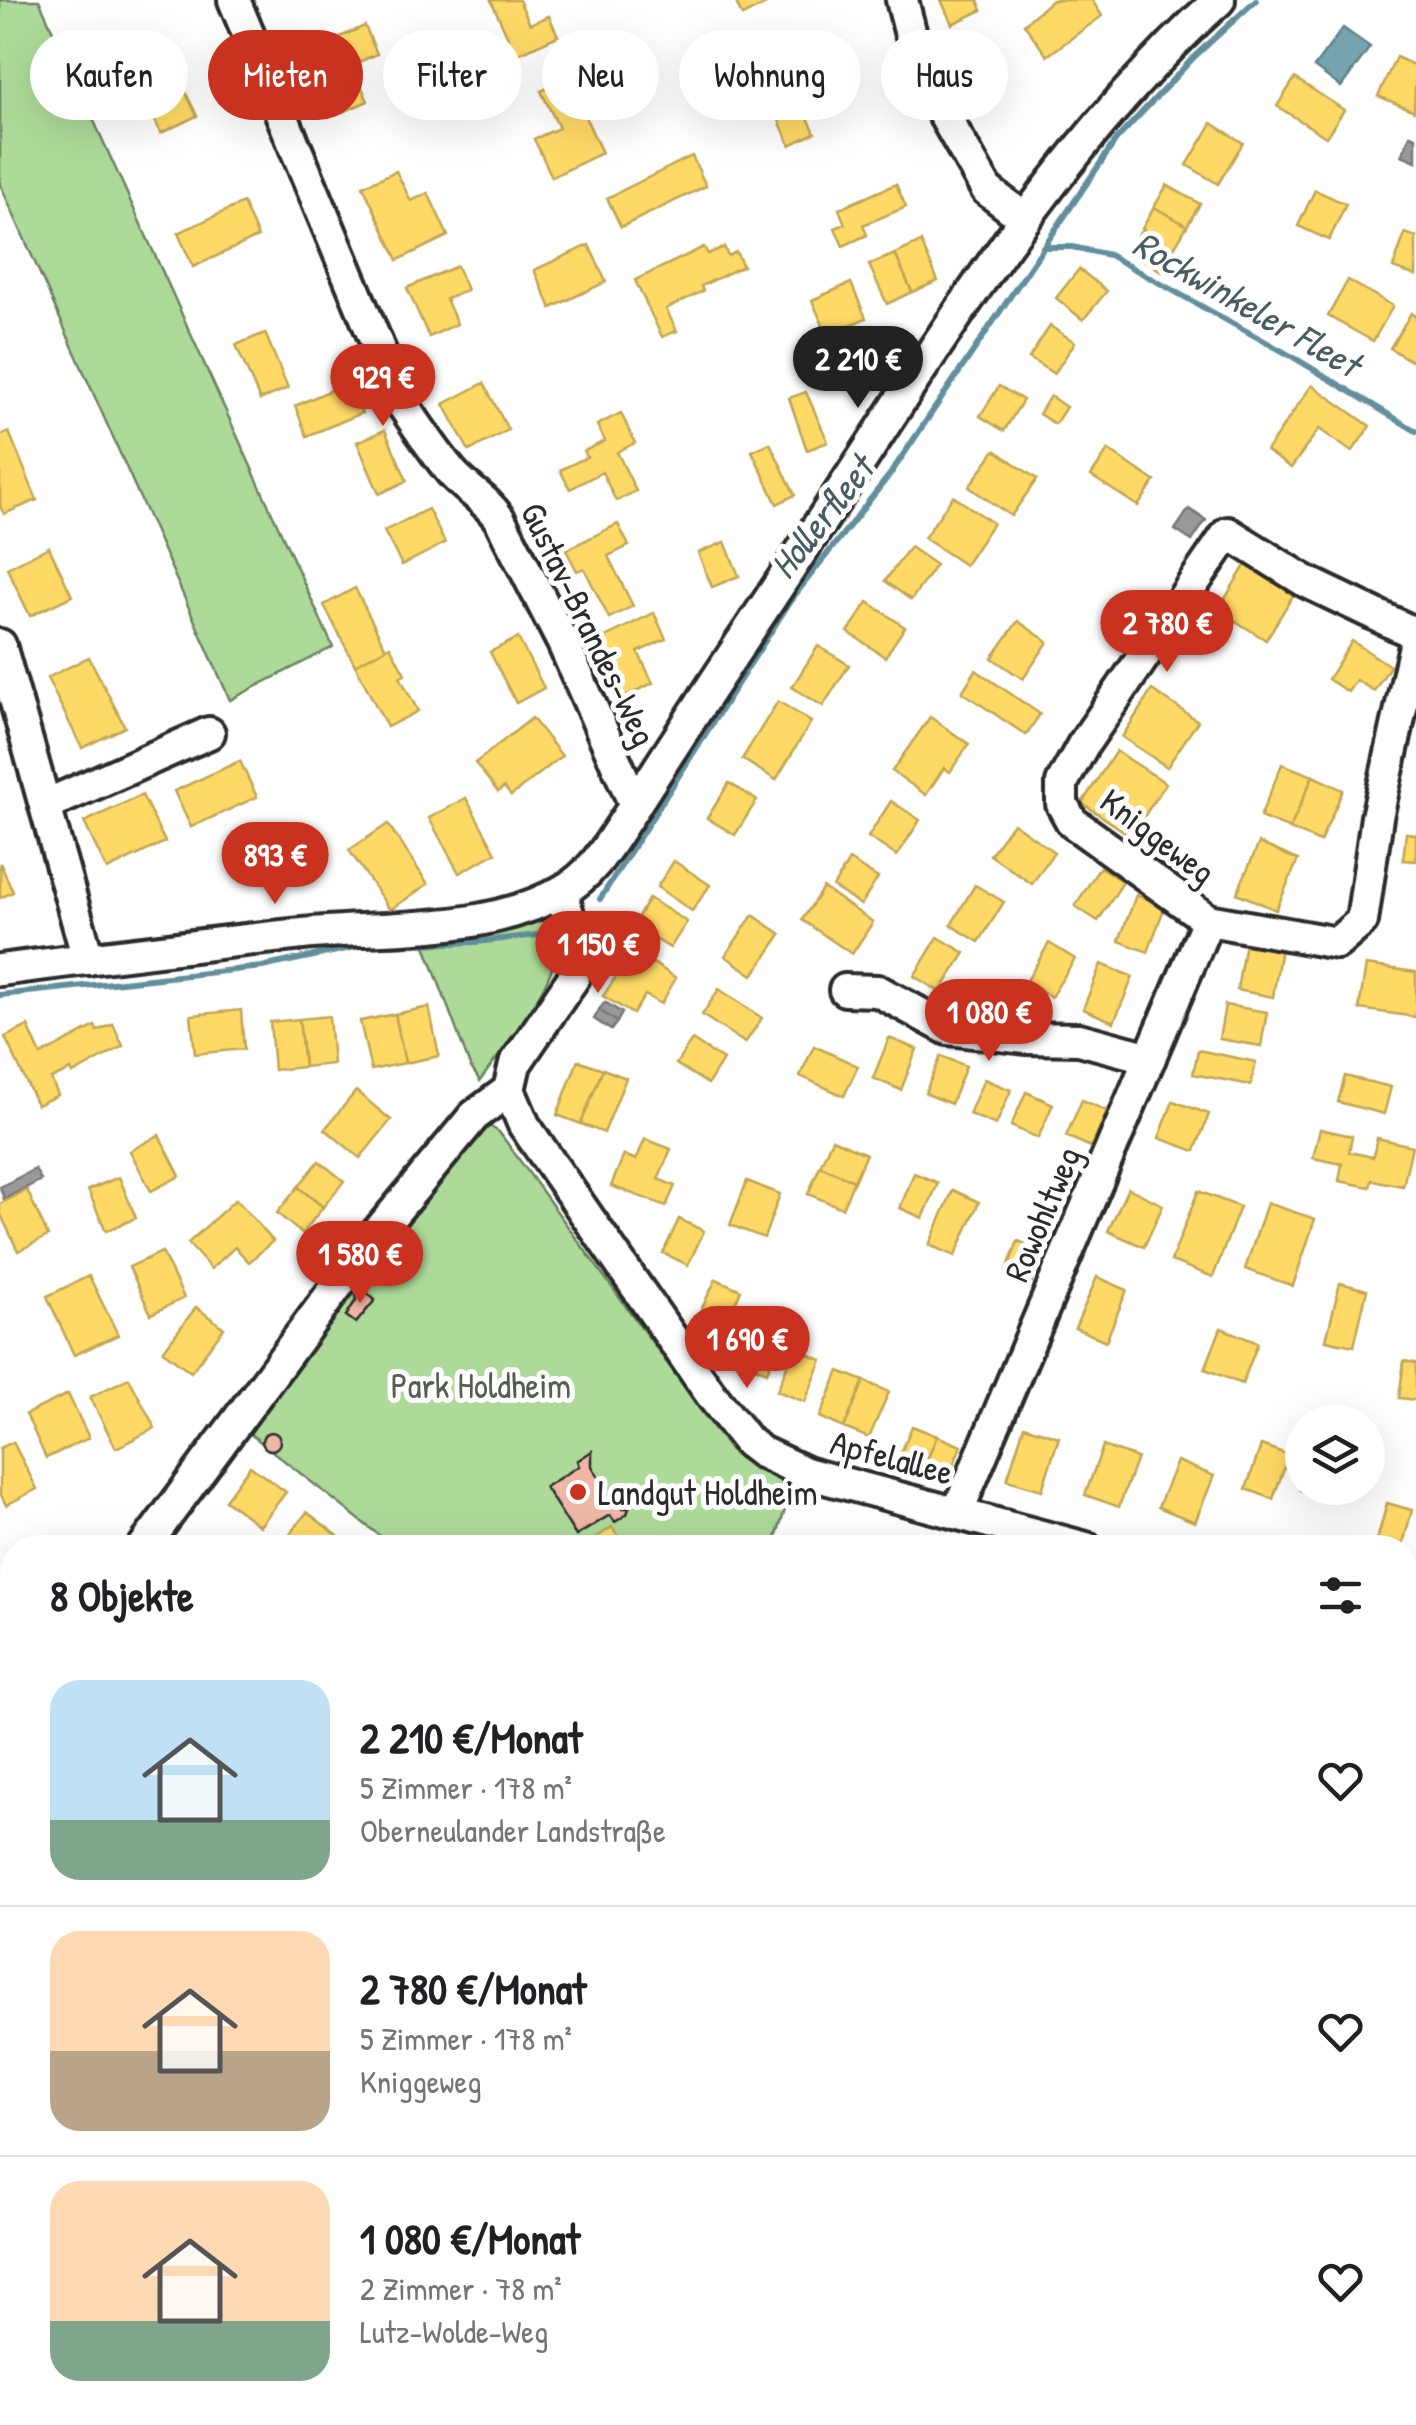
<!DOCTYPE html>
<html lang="de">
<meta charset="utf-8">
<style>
:root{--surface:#fff;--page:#f6f6f6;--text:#202124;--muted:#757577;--line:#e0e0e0;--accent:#c8321e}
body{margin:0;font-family:"Patrick Hand",sans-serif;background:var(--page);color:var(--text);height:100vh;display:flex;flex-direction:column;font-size:38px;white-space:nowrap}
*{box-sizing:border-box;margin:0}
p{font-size:32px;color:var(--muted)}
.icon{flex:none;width:55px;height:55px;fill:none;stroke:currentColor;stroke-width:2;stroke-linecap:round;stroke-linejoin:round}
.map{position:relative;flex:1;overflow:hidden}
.side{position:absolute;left:0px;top:1535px;width:1418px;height:890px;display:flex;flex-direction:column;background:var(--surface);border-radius:40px 40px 0 0;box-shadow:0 10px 40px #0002}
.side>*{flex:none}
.top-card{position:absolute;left:30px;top:30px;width:1358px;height:90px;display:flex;gap:20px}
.fabs{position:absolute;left:1285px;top:1405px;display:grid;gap:20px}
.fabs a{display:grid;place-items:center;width:100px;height:100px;border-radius:50%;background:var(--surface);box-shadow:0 10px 40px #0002;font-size:50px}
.price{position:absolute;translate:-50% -85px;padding:0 22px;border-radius:35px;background:var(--accent);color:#fff;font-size:32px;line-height:65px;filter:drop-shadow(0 2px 5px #0008)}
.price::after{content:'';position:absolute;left:50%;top:60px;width:30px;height:22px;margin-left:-15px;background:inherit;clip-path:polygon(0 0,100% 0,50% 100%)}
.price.selected{background:#222;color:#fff}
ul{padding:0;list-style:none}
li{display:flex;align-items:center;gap:30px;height:250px;padding:0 50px}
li+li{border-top:2px solid var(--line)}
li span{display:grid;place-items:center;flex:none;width:280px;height:200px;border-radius:30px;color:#555}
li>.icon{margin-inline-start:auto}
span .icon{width:120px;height:120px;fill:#fffc;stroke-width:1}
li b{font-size:42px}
h2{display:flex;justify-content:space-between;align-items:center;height:120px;padding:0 50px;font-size:42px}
.tag{padding:0 35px;border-radius:45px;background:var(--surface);box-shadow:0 10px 40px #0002;font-size:35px;line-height:90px}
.tag.selected{background:var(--accent);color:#fff}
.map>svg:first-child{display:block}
</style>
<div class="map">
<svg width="1416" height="2425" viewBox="0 0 1416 2425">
<rect width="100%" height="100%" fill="#fff"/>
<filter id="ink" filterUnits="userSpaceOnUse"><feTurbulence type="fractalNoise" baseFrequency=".01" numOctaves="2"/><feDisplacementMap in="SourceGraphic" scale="20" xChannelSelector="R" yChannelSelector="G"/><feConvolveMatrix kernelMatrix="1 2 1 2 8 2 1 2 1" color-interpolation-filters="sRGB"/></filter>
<g filter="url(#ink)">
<g fill="#adda98" stroke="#6c8262" stroke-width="2.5">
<path d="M0,0h39l294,647 -103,53 -230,-516z"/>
<path d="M542,920c4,6 11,14 13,21 10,33 -56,113 -75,140l-10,-15 -49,-131 90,-8z"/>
<path d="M489,1126l10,6 235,323 58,33 -19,59h-379l-150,-118 121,-160 112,-133z"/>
<path d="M317,2413h34l10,12h-62z"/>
</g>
<g fill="#ffd966" stroke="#bfa554" stroke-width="2.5">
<path d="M491,0h28l11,24 19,-8 9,20 -42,19z"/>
<path d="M735,0h34l1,2 -28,14z"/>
<path d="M941,0h37l4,10 -30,14z"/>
<path d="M1052,0h40l10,16 -55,40 -23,-32z"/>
<path d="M365,26l12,28 -25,11 16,36 -25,11 -28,-64z"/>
<path d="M1396,57l20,9 -2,45 -36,-15z"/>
<path d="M610,58l16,34 -43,20 19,41 -50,24 -18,-38 25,-11 -18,-37z"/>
<path d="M838,63l11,25 -45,21 11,24 -25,12 -22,-49z"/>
<path d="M1295,78l49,32 -18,27 -49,-31z"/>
<path d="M183,87l14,29 -36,17 -14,-29z"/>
<path d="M1212,123l31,20 -25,41 -31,-19z"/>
<path d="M692,156l14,30 -85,41 -14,-29z"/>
<path d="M396,171l15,30 17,-8 20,43 -50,24 -35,-74z"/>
<path d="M896,184l10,23 -43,18 4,10 -24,11 -8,-18 10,-4 -6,-15z"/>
<path d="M1167,185l33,19 -13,22 -33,-19z"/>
<path d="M1315,190l31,14 -17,36 -31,-14z"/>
<path d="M243,203l15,34 -65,30 -15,-34z"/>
<path d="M1154,207l33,19 -13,22 -32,-19z"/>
<path d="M1142,229l32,19 -13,23 -32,-20z"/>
<path d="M1405,233l11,4v39l-23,-8z"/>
<path d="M921,242l17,39 -26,11 -17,-38z"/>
<path d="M589,245l17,37 -55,26 -17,-38z"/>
<path d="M704,247l4,7 16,-7 4,9 8,-4 7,14 -42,20 2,5 -37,18 11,22 -15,6 -27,-57z"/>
<path d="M895,254l17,38 -25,12 -18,-39z"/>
<path d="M457,266l10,24 -21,9 11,25 -28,13 -22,-49z"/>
<path d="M1079,269l28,22 -24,29 -27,-22z"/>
<path d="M1348,280l45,26 -20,35 -45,-25z"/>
<path d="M851,283l15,35 -39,17 -15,-35z"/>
<path d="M1411,313l5,4v36l-5,8 -21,-13z"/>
<path d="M1050,326l25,16 -21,32 -25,-16z"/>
<path d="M265,333l23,55 -28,12 -24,-55z"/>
<path d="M349,382l13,31 -55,23 -12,-30z"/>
<path d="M484,383l24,47 -39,21 -25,-47z"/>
<path d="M1312,385l58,41 -18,26 -33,-23 -28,39 -25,-17z"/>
<path d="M999,386l24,14 -19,31 -24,-15z"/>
<path d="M806,392l22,50 -21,8 -18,-52z"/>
<path d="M1050,396l16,11 -11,17 -16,-10z"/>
<path d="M621,413l14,30 -18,9 19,39 -20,10 -14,-29 -32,17 -10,-19 27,-13 -3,-6 21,-10 -8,-16z"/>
<path d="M385,430l22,51 -28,13 -22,-52z"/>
<path d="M9,432l28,68 -33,14 -4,-8v-70z"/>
<path d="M770,443l25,52 -18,9 -25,-53z"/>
<path d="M995,450l42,29 -26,37 -42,-29z"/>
<path d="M1108,450l47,31 -17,25 -47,-30z"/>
<path d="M953,496l40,27 -28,42 -41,-27z"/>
<path d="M428,509l17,34 -43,22 -18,-34z"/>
<path d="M618,524l11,22 -21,10 25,50 -24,12 -25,-50 -7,3 -11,-21z"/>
<path d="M725,542l14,34 -27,11 -14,-34z"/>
<path d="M49,547l23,49 -42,20 -23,-48z"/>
<path d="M910,547l26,18 -25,35 -26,-19z"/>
<path d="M1249,559l48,30 -31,51 -48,-30z"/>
<path d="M355,588l31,61 -31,16 -31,-60z"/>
<path d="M868,602l37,25 -20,30 -37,-25z"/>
<path d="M654,613l12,26 -28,13 15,31 -29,14 -27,-56z"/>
<path d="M1018,621l30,21 -25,37 -31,-21z"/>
<path d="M518,638l26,50 -28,15 -26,-51z"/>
<path d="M1352,641l38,25 -16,25 -18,-11 -8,12 -20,-13z"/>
<path d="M390,646l15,28 -5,3 18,34 -31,16 -32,-62z"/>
<path d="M818,646l31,19 -26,41 -31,-19z"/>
<path d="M89,657l36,70 -43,21 -35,-70z"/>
<path d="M976,670l64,44 -14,21 -64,-43z"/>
<path d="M1152,690l46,31 -31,46 -45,-30z"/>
<path d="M778,701l33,21 -35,58 -34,-21z"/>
<path d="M930,717l39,27 -19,28 -6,-4 -18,27 -34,-24z"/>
<path d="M532,718l30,38 -51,40 -7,-9 -6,5 -23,-29z"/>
<path d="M1116,751l50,32 -35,53 -49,-33z"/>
<path d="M240,761l17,36 -66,30 -17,-36z"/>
<path d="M1282,764l31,12 -23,53 -30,-12z"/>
<path d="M1313,776l30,14 -23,52 -30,-13z"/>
<path d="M729,783l28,17 -22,35 -28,-17z"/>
<path d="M142,795l23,47 -58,28 -23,-48z"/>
<path d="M466,798l30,55 -37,20 -30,-55z"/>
<path d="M891,801l29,19 -23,36 -29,-19z"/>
<path d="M1013,823l41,29 -22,32 -42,-29z"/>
<path d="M388,824l40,60 -38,26 -41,-60z"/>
<path d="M1406,833l10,1v27l-13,-1z"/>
<path d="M1259,843l39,17 -22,50 -39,-17z"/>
<path d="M849,860l29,18 -17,27 -28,-18z"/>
<path d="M674,861l36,24 -18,26 -35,-24z"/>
<path d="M0,863l13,29 -13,6z"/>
<path d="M1100,867l23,15 -25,39 -23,-15z"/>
<path d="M975,885l29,17 -25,40 -28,-17z"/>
<path d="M823,888l50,34 -21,32 -50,-34z"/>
<path d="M1136,895l29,11 -17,46 -29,-11z"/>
<path d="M649,898l38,24 -17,26 -37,-23z"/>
<path d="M753,915l28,19 -28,41 -28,-19z"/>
<path d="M938,937l27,16 -25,39 -26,-16z"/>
<path d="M630,940l13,8 1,9 32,21 -15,26 -16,-9 -12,19 -30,-18 22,-33 -2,-11z"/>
<path d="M1245,942l36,6 -8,49 -36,-7z"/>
<path d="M1049,943l26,16 -24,38 -25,-15z"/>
<path d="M1101,964l32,13 -19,45 -31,-13z"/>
<path d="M1366,965l50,7v45l-57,-8z"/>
<path d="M719,989l43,29 -17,25 -43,-28z"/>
<path d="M1225,1005l42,7 -6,34 -42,-7z"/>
<path d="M429,1007l10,49 -34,7 -10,-49z"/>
<path d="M241,1010l3,39 -49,5 -4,-39z"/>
<path d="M395,1014l10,49 -34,7 -11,-49z"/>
<path d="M329,1016l4,48 -29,3 -5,-48z"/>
<path d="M299,1019l5,48 -30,3 -4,-48z"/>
<path d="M113,1024l10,22 -50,28 -2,-4 -20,9 7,16 -21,10 -32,-68 23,-11 13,29 54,-29 2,5z"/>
<path d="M889,1038l28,11 -16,41 -28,-12z"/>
<path d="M692,1040l31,20 -15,24 -32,-20z"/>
<path d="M814,1046l44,20 -14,30 -44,-20z"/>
<path d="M1198,1050l58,12 -5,23 -58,-11z"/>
<path d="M941,1056l25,10 -15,38 -26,-11z"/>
<path d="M578,1060l25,9 -22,55 -24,-9z"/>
<path d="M603,1069l23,9 -22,55 -23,-9z"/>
<path d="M1345,1076l46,11 -7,27 -46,-12z"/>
<path d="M984,1079l27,11 -15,35 -27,-11z"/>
<path d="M356,1091l35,29 -31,38 -35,-29z"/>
<path d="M1026,1092l27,12 -15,34 -27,-12z"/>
<path d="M1082,1100l25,11 -16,36 -25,-11z"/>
<path d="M1173,1101l36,13 -14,37 -36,-13z"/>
<path d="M1320,1129l32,7 -3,16 24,5 4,-19 35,8 -9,40 -31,-6 -2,7 -31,-6 3,-17 -29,-6z"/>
<path d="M159,1135l21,41 -29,15 -21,-40z"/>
<path d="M645,1139l26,10 -13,30 17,7 -9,20 -55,-20 13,-31 12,5z"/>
<path d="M832,1139l34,15 -12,27 -34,-15z"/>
<path d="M319,1161l25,20 -21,26 -25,-20z"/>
<path d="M820,1166l34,15 -12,27 -34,-14z"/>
<path d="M914,1173l24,10 -15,35 -23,-10z"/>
<path d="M119,1177l17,41 -30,13 -18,-41z"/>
<path d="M747,1181l33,13 -16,44 -34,-13z"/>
<path d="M298,1187l25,20 -21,27 -25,-21z"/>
<path d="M1128,1188l35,17 -19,42 -36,-16z"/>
<path d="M27,1190l21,46 -30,15 -18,-38v-9z"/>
<path d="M953,1190l26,12 -24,54 -26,-11z"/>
<path d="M1198,1191l42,16 -27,70 -42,-16z"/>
<path d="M236,1199l37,42 -24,21 -14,-15 -24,22 -23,-26z"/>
<path d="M1267,1203l48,16 -22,67 -48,-17z"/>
<path d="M679,1219l25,12 -16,34 -25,-12z"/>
<path d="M1018,1241l26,10 -12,31 -26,-10z"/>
<path d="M162,1252l22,46 -33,16 -22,-47z"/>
<path d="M89,1276l29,59 -44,20 -27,-59z"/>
<path d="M1097,1277l30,13 -21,51 -31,-13z"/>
<path d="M716,1279l25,11 -16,36 -26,-12z"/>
<path d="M1340,1283l27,7 -13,56 -28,-6z"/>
<path d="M196,1307l28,21 -33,44 -28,-21z"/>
<path d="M755,1326l26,11 -14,35 -26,-11z"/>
<path d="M1221,1328l37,15 -16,41 -37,-15z"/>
<path d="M794,1348l28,12 -17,42 -28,-11z"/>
<path d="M1404,1361l12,2v37l-17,-2z"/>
<path d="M839,1371l25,10 -20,47 -24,-11z"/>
<path d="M129,1378l26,50 -39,20 -26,-51z"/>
<path d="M864,1381l25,11 -20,46 -25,-10z"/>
<path d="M68,1394l21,44 -43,20 -20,-44z"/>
<path d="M912,1426l25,10 -14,34 -25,-10z"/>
<path d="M1024,1426l35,11 -17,53 -35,-10z"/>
<path d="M937,1436l24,10 -14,35 -24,-11z"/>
<path d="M13,1442l24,47 -31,16 -6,-12v-45z"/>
<path d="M1261,1445l28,10 -16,44 -27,-10z"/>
<path d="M1103,1446l34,12 -18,49 -34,-12z"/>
<path d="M1177,1461l37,15 -19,46 -37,-15z"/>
<path d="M250,1466l36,26 -26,34 -35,-26z"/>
<path d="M1302,1481v7h25l-3,8 -24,-6z"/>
<path d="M1387,1503l25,7 -10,38h-27z"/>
<path d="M307,1512l31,24 -9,12h-36l-8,-7z"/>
<path d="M612,1527l13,21h-43z"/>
<path d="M1332,1541l28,7h-29z"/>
<path d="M1405,1557l11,3 -7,31 -4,-1z"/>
<path d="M1412,1675h4v35h-3z"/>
<path d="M1408,1835h8v52h-7z"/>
<path d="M0,1846l12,10v45l-5,7 -7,-6z"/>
<path d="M0,2012l12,19v9l-12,8z"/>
<path d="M0,2167l12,15v26l-3,2 -6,-7 -3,3z"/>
<path d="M1411,2185h5v37h-6z"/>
<path d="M0,2288l12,15v10l-12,10z"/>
<rect x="1405" y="2335" width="11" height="30"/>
<path d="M12,2347v65h15l-13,11 -14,-17v-49z"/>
<path d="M142,2412h32l11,13h-60l9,-7 5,5 7,-6z"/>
<path d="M462,2412h33l8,13h-51l-2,-3z"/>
<path d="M563,2412h35l-9,13h-9z"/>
<path d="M621,2412h16l10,8 -4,5h-32z"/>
<path d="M830,2412h23l-6,13 -22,-3z"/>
<path d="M853,2412h18l4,2 -5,11h-23z"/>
<path d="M1105,2412h45l-1,13h-45z"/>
<path d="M1226,2412l57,7 -1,6h-58z"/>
<path d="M1376,2414l40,2v9h-40z"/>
</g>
<path fill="#76a5af" stroke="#608087" stroke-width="2.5" d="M1343,28l27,19 -29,40 -27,-20z"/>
<g fill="#999" stroke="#787878" stroke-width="2.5">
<path d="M1410,135l6,2v24l-14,-6z"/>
<path d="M1189,509l17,11 -14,21 -17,-11z"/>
<path d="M605,1002l17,11 -5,9 -18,-12z"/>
<path d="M599,1010l18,12 -6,8 -17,-11z"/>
<path d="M35,1169l6,11 -37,19 -4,-12z"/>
<path d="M12,2313v16l-4,4 -8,-10z"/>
<path d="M113,2412h10l4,5 -9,8h-19z"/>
<path d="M997,2412h23l7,3 -2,7 -29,-4z"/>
<path d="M1078,2412h27l-1,13h-26z"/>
<path d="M1355,2412h27l-6,5 -21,1z"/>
<path d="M998,2418l27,4 -1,3h-28z"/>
</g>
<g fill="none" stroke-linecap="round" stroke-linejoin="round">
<g stroke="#628f9c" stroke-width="6">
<path d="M1043,247h29l37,8 184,102 123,74"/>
<path d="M600,899l191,-299 100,-127 225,-333 79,-84 61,-56"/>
<path d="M0,995l262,-28 98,-21 116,-4 70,-8"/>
</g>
</g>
<g fill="#efb7a5" stroke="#2b2b2b" stroke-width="2.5">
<path d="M363,1289l12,11 -19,23 -10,-7 10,-16 1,-10z"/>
<circle cx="271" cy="1441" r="9"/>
<path d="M592,1451v15l19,32 11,10h7l-2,6 -12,8 -5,-7 -34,21 -31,-49 34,-21 -2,-5z"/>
</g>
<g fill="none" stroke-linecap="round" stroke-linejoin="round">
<defs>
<g id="minor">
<path d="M234,0l167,402c17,25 33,50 53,73 16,17 32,24 46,45l63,123 72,162"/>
<path d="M902,0l8,31 33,82 44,77 38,29"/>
<path d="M1416,634l-111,-53 -77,-48 -145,212 -21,38v21l10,18 136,98 129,23 25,-22 15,-104 39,-176"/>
<path d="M0,645l88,314"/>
<path d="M46,805l163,-72"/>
<path d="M0,970c101,-13 202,-26 303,-36 86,-9 184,1 261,-44 29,-16 46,-47 64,-74 75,-118 153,-233 229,-349 107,-164 216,-336 362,-467"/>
<path d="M845,990l33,1 70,38 78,9 53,1 71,19"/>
<path d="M509,1090l15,35 188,271 36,46 13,10 45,21 280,75"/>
<path d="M957,1513l251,-593"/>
<path d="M143,1548l229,-309 102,-123 35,-26 6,-26 59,-87 4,-26 -16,-59"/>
<path d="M1405,1631l11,3"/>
<path d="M3,1734l9,-13"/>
<path d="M0,1793l12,10"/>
<path d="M1405,2111l11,3"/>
<path d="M220,2412l15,13"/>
<path d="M759,2412l18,13"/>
<path d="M270,2425l21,-13"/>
</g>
</defs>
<use href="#minor" stroke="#2b2b2b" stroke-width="38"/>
<use href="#minor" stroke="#fff" stroke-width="30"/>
</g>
</g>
<circle fill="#c8321e" stroke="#fff" stroke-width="4" cx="578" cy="1492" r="10"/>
<g text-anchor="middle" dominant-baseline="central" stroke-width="10" stroke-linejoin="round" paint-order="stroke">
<g font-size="35" fill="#2b2b2b" stroke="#fff">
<text transform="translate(589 624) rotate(64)">Gustav-Brandes-Weg</text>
<text transform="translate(1158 836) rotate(37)">Kniggeweg</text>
<text transform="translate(1042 1214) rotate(-67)">Rowohltweg</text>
<text transform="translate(892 1457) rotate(15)">Apfelallee</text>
</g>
<g font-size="35" fill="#52604c" stroke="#fff">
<text x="481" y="1385">Park Holdheim</text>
</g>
<g font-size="35" fill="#2b2b2b" stroke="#fff" text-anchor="start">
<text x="598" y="1492">Landgut Holdheim</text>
</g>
<g font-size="38" font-style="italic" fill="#475d63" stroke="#fff">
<text transform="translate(1247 303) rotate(30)">Rockwinkeler Fleet</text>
<text transform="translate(821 517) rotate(-52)">Hollerfleet</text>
</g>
</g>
</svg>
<div class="fabs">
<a><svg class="icon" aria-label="layers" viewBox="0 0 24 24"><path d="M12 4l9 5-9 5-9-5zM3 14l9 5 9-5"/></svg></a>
</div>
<b class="price selected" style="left:858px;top:411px">2 210 €</b>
<b class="price" style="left:383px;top:429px">929 €</b>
<b class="price" style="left:1167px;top:675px">2 780 €</b>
<b class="price" style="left:275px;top:907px">893 €</b>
<b class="price" style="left:598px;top:996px">1 150 €</b>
<b class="price" style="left:989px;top:1064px">1 080 €</b>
<b class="price" style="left:360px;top:1306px">1 580 €</b>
<b class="price" style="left:747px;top:1391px">1 690 €</b>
<div class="top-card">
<a class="tag">Kaufen</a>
<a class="tag selected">Mieten</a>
<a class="tag">Filter</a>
<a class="tag">Neu</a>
<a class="tag">Wohnung</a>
<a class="tag">Haus</a>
</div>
<section class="side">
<h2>8 Objekte<svg class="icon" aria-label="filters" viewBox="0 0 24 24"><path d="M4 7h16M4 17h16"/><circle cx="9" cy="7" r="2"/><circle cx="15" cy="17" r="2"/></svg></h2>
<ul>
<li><span style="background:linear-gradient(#bfe0f5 70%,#7fa58c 0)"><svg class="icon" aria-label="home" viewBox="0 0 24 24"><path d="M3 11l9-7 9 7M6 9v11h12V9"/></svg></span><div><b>2 210 €/Monat</b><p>5 Zimmer · 178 m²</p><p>Oberneulander Landstraße</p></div><svg class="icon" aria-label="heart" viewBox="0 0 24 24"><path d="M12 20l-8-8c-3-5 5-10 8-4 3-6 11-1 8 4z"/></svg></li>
<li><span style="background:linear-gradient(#ffd9b3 60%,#b9a48a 0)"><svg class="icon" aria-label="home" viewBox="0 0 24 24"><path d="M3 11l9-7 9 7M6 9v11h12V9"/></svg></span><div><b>2 780 €/Monat</b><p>5 Zimmer · 178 m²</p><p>Kniggeweg</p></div><svg class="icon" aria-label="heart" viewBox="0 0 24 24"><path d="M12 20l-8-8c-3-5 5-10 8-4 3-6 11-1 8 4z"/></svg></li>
<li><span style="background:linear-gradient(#ffd9b3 70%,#7fa58c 0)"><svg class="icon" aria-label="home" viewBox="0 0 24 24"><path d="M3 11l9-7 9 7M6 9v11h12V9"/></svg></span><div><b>1 080 €/Monat</b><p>2 Zimmer · 78 m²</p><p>Lutz-Wolde-Weg</p></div><svg class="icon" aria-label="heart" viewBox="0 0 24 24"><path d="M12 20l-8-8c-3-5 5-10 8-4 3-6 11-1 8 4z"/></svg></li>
</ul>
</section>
</div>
